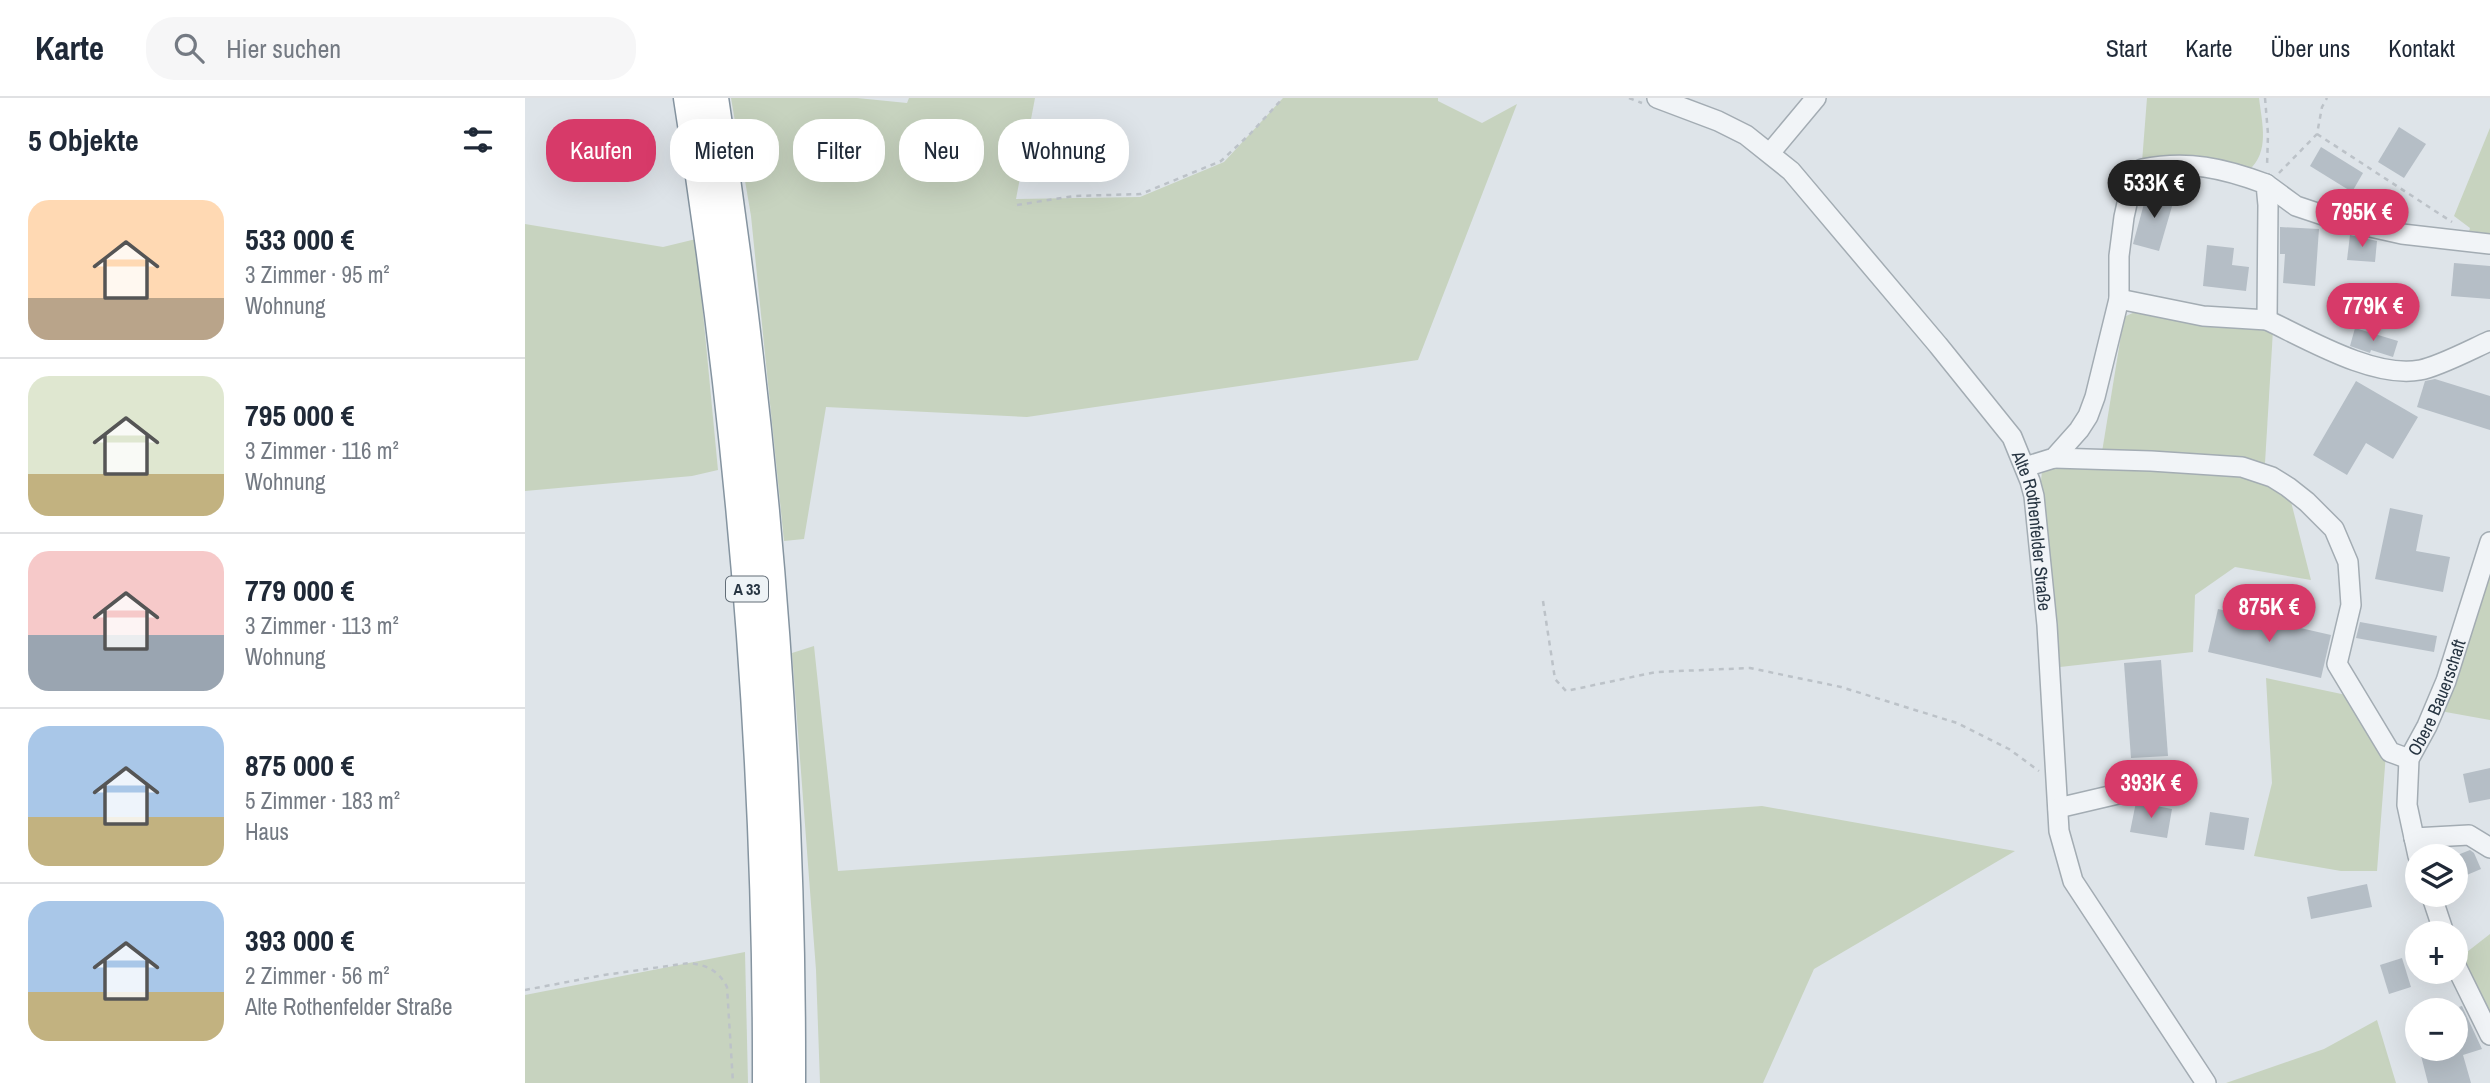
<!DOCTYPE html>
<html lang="de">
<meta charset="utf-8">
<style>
:root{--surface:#fff;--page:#f6f6f7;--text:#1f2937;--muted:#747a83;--line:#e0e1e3;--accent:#d73a69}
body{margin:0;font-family:"Archivo Narrow",sans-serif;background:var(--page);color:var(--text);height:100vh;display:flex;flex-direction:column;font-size:26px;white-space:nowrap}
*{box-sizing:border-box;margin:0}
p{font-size:23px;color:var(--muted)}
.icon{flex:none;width:38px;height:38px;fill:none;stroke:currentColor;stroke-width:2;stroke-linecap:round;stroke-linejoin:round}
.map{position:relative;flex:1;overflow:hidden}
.details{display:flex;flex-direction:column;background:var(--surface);width:525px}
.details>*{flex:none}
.top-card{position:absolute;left:21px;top:21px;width:665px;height:63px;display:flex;gap:14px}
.tools{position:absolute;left:1880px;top:746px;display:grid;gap:14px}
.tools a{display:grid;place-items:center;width:63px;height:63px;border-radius:50%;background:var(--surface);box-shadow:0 7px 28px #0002;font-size:35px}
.price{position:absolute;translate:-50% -60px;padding:0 16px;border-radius:24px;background:var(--accent);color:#fff;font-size:23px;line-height:46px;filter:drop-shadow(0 2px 4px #0008)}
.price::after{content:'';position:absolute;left:50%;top:42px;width:21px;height:16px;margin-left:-10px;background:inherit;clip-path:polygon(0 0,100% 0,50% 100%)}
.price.active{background:#222;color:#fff}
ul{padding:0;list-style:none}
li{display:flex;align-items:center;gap:21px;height:175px;padding:0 28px}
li+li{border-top:2px solid var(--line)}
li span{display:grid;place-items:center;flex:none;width:196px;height:140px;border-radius:21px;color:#555}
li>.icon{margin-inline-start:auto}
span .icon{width:84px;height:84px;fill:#fffc;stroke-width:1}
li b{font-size:30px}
h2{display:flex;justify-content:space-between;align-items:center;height:84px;padding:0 28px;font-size:30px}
.pill{padding:0 24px;border-radius:28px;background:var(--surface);box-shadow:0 7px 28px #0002;font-size:24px;line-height:63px}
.pill.active{background:var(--accent);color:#fff}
header{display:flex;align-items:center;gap:42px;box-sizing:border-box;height:98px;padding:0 35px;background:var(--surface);border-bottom:2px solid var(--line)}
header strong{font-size:33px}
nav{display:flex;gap:38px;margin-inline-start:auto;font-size:24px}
.search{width:490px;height:63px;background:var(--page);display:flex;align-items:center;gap:18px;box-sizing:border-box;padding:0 24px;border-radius:28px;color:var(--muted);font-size:26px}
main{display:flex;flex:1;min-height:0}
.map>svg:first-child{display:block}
</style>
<header>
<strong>Karte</strong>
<div class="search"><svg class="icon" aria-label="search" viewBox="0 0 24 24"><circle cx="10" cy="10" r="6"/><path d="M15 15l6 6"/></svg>Hier suchen</div>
<nav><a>Start</a><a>Karte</a><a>Über uns</a><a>Kontakt</a></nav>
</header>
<main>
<section class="details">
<h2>5 Objekte<svg class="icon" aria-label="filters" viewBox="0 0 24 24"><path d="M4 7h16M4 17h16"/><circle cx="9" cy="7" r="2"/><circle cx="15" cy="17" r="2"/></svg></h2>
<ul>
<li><span style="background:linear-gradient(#ffd9b3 70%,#b9a48a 0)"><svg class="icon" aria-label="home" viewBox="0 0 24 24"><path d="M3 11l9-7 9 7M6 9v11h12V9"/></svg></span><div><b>533 000 €</b><p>3 Zimmer · 95 m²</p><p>Wohnung</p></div></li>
<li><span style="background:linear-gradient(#dfe7d0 70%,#c2b280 0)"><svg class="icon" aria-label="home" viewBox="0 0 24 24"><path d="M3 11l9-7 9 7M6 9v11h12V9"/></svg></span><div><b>795 000 €</b><p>3 Zimmer · 116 m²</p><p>Wohnung</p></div></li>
<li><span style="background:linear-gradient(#f6c9c9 60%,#9aa5b1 0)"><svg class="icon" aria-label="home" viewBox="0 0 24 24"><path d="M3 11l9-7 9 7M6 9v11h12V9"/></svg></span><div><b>779 000 €</b><p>3 Zimmer · 113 m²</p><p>Wohnung</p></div></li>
<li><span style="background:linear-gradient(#a9c7e8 65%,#c2b280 0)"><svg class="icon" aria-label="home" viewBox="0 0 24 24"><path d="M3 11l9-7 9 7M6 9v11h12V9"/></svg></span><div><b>875 000 €</b><p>5 Zimmer · 183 m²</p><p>Haus</p></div></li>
<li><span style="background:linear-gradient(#a9c7e8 65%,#c2b280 0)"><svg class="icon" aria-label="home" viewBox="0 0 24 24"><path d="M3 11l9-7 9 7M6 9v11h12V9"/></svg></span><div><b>393 000 €</b><p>2 Zimmer · 56 m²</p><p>Alte Rothenfelder Straße</p></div></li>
</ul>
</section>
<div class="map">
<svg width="1965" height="985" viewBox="0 0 1965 985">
<rect width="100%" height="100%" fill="#dee4e9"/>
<g fill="#c7d3bf">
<path d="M206,0h126l50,5 2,-5h126l-19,101 124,-2 84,-35 59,-64h155v3l44,22 35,-19 -99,256 -391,57 -201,-10 -22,132 -20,2 -33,-325z"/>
<path d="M1622,0h112c3,25 11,54 -10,72l-107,-8z"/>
<path d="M1965,30v111l-22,-4 2,-7 -16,-12z"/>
<path d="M0,126l138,23 33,-8 22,231 -26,6 -167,15z"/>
<path d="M1614,212l134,20 -8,133 -163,-11 22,-135z"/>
<path d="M1526,366l191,8 46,18 23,90 -76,-13 -40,28 -2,57 -133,15 -20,-176 2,-20z"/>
<path d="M1965,459v163l-50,-9z"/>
<path d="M289,548l24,225 924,-65 253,45 -201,118 -51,114h-943l-4,-113 -24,-317z"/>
<path d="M1741,580l85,18 35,57 -9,118h-36l-87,-15 18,-73z"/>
<path d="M1965,836v101l-32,-76z"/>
<path d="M220,854l3,131h-223v-88z"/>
<path d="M1852,922l19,63h-170l98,-34z"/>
</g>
<g fill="#b5bec6">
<path d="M1874,29l27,17 -22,34 -26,-16z"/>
<path d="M1796,49l42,26 -11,19 -42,-26z"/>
<path d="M1623,91l27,7 -16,55 -26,-7z"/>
<path d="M1755,129l39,2 -4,57 -32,-3 2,-29h-5z"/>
<path d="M1825,137l27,6 -2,21 -28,-2z"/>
<path d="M1682,147l27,3 -2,17 17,2 -3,24 -43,-5z"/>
<path d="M1929,165l36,3v33l-39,-3z"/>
<path d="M1830,230l43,13 -5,16 -22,-7 -1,3 -20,-7z"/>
<path d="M1910,281l55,17v34l-73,-23 8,-26z"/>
<path d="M1831,283l62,36 -25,42 -27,-16 -19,32 -34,-20z"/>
<path d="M1865,410l33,7 -7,36 34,6 -7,35 -68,-13z"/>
<path d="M1693,511l113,26 -10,43 -113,-26z"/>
<path d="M1835,524l77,14 -3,16 -78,-14z"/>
<path d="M1636,562l7,96 -37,2 -7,-95z"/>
<path d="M1965,670v31l-21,4 -6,-29z"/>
<path d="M1611,704l36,7 -5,29 -37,-6z"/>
<path d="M1685,714l39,6 -5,32 -39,-5z"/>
<path d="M1945,752l4,3 7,16 -26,11v-24z"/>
<path d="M1842,786l5,23 -61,12 -4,-22z"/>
<path d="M1877,860l9,29 -22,7 -9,-29z"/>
<path d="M1937,908l20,43 -19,6 8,28h-43l-9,-35h36v-40z"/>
</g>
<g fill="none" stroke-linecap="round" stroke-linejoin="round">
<defs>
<g id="minor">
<path id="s1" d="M1132,0l61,23 28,14 45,36 147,174 74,92 18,44 4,15 13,129 12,206 14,50 133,202"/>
<path d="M1245,55l46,-55"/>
<path d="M1741,86l30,22 39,13 67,15 88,10"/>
<path d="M1594,201l84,17 64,4"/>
<path d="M1529,360l97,3 91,6 30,10 16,10 19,15 27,27 14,33 3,43 -14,59 53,88 19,7"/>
<path d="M1500,369l29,-9 25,-28 9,-14 7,-19 24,-98v-43l5,-39 6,-27 12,-21c46,-9 81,-1 124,15l2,21 -1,115c40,19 108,59 153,50 18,-3 52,-21 70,-29"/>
<path d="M1533,710l94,-22"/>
<path d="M1889,740l55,-3 21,13"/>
<path id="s2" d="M1893,758l-11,-51 2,-46 18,-33 19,-45 44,-139"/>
<path d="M1906,796l13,39"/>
<path d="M1930,866l35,71"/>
</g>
<g id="highway">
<path d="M163,0c52,326 80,655 79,985"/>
<path d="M189,0c50,325 78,656 77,985"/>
</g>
</defs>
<use href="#minor" stroke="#a3acb3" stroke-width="22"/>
<use href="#highway" stroke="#8594a0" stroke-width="31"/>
<g stroke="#bcc2c8" stroke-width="2.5" stroke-dasharray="5 5" stroke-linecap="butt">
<path d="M1104,0l13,5"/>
<path d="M1740,0l3,36 -1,33"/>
<path d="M1792,36l135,88"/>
<path d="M1754,75l38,-39 5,-27 5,-9"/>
<path d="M492,107l57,-9 67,-2 80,-33 29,-27 33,-36"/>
<path d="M1018,503l12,78 11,12 90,-19 94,-4 91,19 116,36 52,26 30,22"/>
<path d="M0,892l79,-15 85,-12c18,2 30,8 38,24l6,96"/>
</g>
<use href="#minor" stroke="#f1f4f7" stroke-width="19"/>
<use href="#highway" stroke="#fff" stroke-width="28"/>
</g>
<g text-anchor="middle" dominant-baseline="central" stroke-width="7" stroke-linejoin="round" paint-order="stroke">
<rect fill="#eef3f6" stroke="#626d77" stroke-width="2" x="201" y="478.5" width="42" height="25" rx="5"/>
<g font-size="16" font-weight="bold" fill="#263441">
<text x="222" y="491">A 33</text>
</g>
<g font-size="18" fill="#263441" stroke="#eef3f6">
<text stroke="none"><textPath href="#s1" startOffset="597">Alte Rothenfelder Straße</textPath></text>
<text stroke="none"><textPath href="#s2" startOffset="166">Obere Bauerschaft</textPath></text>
</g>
</g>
</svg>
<div class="tools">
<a><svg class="icon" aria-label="layers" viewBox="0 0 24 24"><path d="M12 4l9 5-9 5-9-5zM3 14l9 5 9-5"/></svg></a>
<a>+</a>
<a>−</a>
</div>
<b class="price active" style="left:1629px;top:122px">533K €</b>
<b class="price" style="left:1837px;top:151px">795K €</b>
<b class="price" style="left:1848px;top:245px">779K €</b>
<b class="price" style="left:1744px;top:546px">875K €</b>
<b class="price" style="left:1626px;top:722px">393K €</b>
<div class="top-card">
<a class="pill active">Kaufen</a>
<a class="pill">Mieten</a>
<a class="pill">Filter</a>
<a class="pill">Neu</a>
<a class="pill">Wohnung</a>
</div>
</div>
</main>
